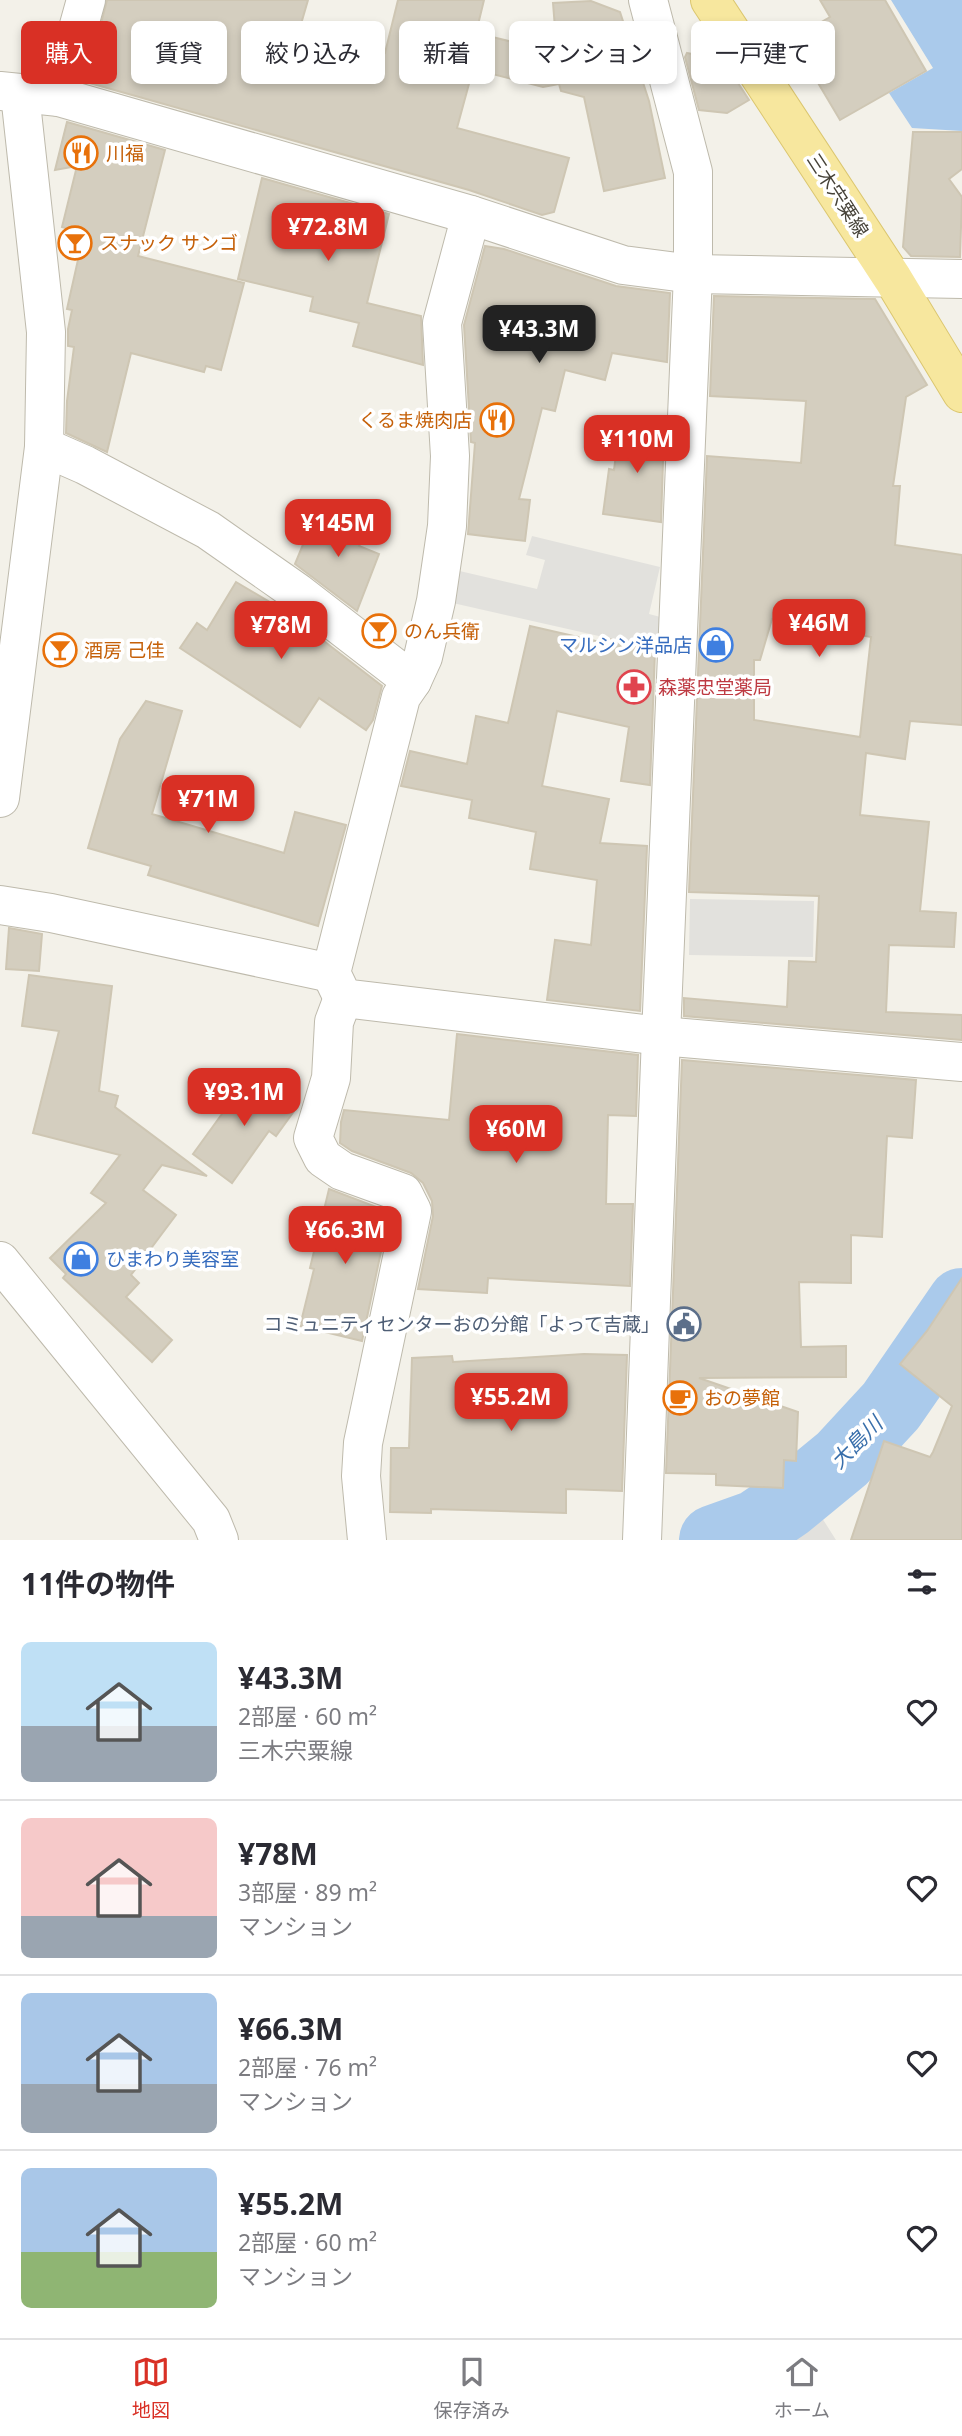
<!DOCTYPE html>
<html lang="ja">
<meta charset="utf-8">
<style>
:root{--surface:#fff;--page:#f2f2f3;--text:#2b2b33;--muted:#7c7c81;--line:#e1e1e2;--accent:#d93025}
body{margin:0;font-family:"Noto Sans","Noto Sans JP",sans-serif;background:var(--page);color:var(--text);height:100vh;display:flex;flex-direction:column;font-size:26px;white-space:nowrap}
*{box-sizing:border-box;margin:0}
p{font-size:23px;color:var(--muted)}
.icon{flex:none;width:38px;height:38px;fill:none;stroke:currentColor;stroke-width:2;stroke-linecap:round;stroke-linejoin:round}
.map{position:relative;height:1540px;overflow:hidden}
.drawer{display:flex;flex-direction:column;background:var(--surface);flex:1}
.drawer>*{flex:none}
.top-card{position:absolute;left:21px;top:21px;width:920px;height:63px;display:flex;gap:14px}
.price{position:absolute;translate:-50% -60px;padding:0 16px;border-radius:14px;background:var(--accent);color:#fff;font-size:23px;line-height:46px;filter:drop-shadow(0 2px 4px #0008)}
.price::after{content:'';position:absolute;left:50%;top:42px;width:21px;height:16px;margin-left:-10px;background:inherit;clip-path:polygon(0 0,100% 0,50% 100%)}
.price.current{background:#222;color:#fff}
ul{padding:0;list-style:none}
li{display:flex;align-items:center;gap:21px;height:175px;padding:0 21px}
li+li{border-top:2px solid var(--line)}
li span{display:grid;place-items:center;flex:none;width:196px;height:140px;border-radius:10px;color:#555}
li>.icon{margin-inline-start:auto}
span .icon{width:84px;height:84px;fill:#fffc;stroke-width:1}
li b{font-size:30px}
h2{display:flex;justify-content:space-between;align-items:center;height:84px;padding:0 21px;font-size:30px}
.pill{padding:0 24px;border-radius:10px;background:var(--surface);box-shadow:0 4px 10px #0003;font-size:24px;line-height:63px}
.pill.current{background:var(--accent);color:#fff}
.dock{display:flex;justify-content:space-around;align-items:center;height:98px;border-top:2px solid var(--line);background:var(--surface);font-size:19px;color:var(--muted)}
.dock a{display:grid;justify-items:center;gap:4px}
.dock .current{color:var(--accent)}
.map>svg:first-child{display:block}
</style>
<div class="map">
<svg width="962" height="1540" viewBox="0 0 962 1540">
<rect width="100%" height="100%" fill="#f3f1e9"/>
<g fill="#e2e1dd">
<path d="M532,536l128,31 -11,47 19,5 -7,31 -217,-49 7,-32 86,20 8,-29 -19,-5z"/>
<path d="M690,899l124,2 -1,56 -124,-2z"/>
<path d="M810,1499l26,41h-80l11,-6z"/>
</g>
<path fill="#aacaeb" d="M891,0h71v131l-50,-3 -23,-35 44,-25z"/>
<g fill="none" stroke-linecap="round" stroke-linejoin="round">
<path stroke="#aacaeb" stroke-width="70" d="M714,1540l42,-15 30,-20 56,-46 49,-53 71,-103"/>
</g>
<g fill="#d4cebf" stroke="#cec6b3" stroke-width="2" fill-rule="evenodd">
<path d="M107,0h201l-9,31 86,22 13,-53h86l-8,33 81,20 -4,-50 38,-2 29,11 29,89 16,77 -61,13 -20,-94 -23,-6 -2,-7 -16,3 -70,-18 -16,59 112,30 -15,54 -12,3 -73,-25 -383,-108z"/>
<path d="M820,0h65l41,71 -86,49 -48,-81 38,-22z"/>
<path d="M687,53l36,7 26,40 -22,13 -28,-3 -14,-53z"/>
<path d="M67,122l98,28 -27,106 106,27 -23,87 -15,-4 -2,6 -73,-19 -24,99 -41,-19 1,-32 7,-54 -6,-1v-17l4,-19 -5,-1 17,-76 -22,-6 15,-61 -22,4z"/>
<path d="M913,132h49v37l-13,10 13,18 -2,60 -49,-1 -8,-9z"/>
<path d="M262,178l127,36 -22,89 54,13 2,49 -70,-19 6,-23 -49,-12 3,-14 -75,-18z"/>
<path d="M485,246l19,3 112,37 54,7 -3,69 -55,-9 -7,27 -40,-10 -10,41 -13,-3 -23,91 11,1 -5,41 -57,-7 7,-91 -4,-1 -7,-117z"/>
<path d="M714,296l161,3 52,86 -21,12 -13,89h7l-5,59 67,10v170l-52,-4 -5,38 -39,-6 -6,62 69,7 -9,89 36,2 -2,34 -65,-2 -3,67 76,3v25l-278,-24v-18l103,9 2,-46 27,1 3,-66 -130,-4 18,-436 94,7 5,-62 -96,-5zM772,619l99,18 -11,100 -106,-17v-60h6z"/>
<path d="M620,425l44,6 -3,91 -58,-8 6,-45 5,1z"/>
<path d="M316,513l49,19 -6,14 20,8 -22,57 -62,-47z"/>
<path d="M236,582l49,29 97,75 -9,34 -7,10 -47,-32 -19,29 -120,-79 17,-25 10,7z"/>
<path d="M530,626l70,16 1,-5 54,13 -5,135 -29,-4 8,-54 -72,-16 -15,75 67,13 -9,44 47,3 -7,165 -93,-11 8,-60 36,5 6,-65 -67,-11 6,-37 -67,-14 3,-18 -71,-14 9,-35 57,13 9,-48 32,7z"/>
<path d="M146,701l36,10 -30,103 132,39 11,-41 51,13 -28,101 -170,-51 3,-9 -63,-18 32,-109z"/>
<path d="M9,928l33,6 -3,37 -33,-2z"/>
<path d="M29,975l83,11 -13,105 19,5 -3,11 92,69 -45,-11 -19,25 33,25 -45,60 8,8 -13,14 46,43 -20,22 -89,-84 3,-4 -16,-16 56,-55 -15,-10 29,-38 -87,-22 26,-102 -37,-5z"/>
<path d="M457,1034l181,21 -2,61 -28,-1 -2,89h27l-3,82 -142,-8 -1,15 -69,-4 15,-73 -1,-15 -9,-18 -12,-10 -59,-22 -12,-8 1,-21 3,-12 105,10z"/>
<path d="M682,1060l234,20 -4,58 -25,-2 -5,101 -31,-2v48l-52,-1 2,65 45,-1v31l-147,1 99,34 -2,49 -12,-1 -1,28 -67,-3v-11l-50,-1z"/>
<path d="M251,1074l46,33 -21,29 -7,-5 -37,52 -39,-29z"/>
<path d="M329,1189l58,22 2,3 -27,127 -62,-15 14,-57 -4,-1z"/>
<path d="M962,1278v262h-111l33,-99 46,16 3,-5 19,-46 -52,-42 27,-33z"/>
<path d="M584,1354l43,1 -5,136 -56,-2v24l-135,-4v4l-41,-1 1,-64h18l3,-90 40,-2 1,6z"/>
</g>
<g fill="none" stroke-linecap="round" stroke-linejoin="round">
<defs>
<g id="minor">
<path d="M0,91l59,6 412,118 152,50 70,9 269,5"/>
<path d="M59,97l27,-97"/>
<path d="M471,215l-29,108 8,133 -3,70 -11,75 -13,56 -11,24 -11,16 -70,276 12,25 318,38 301,26"/>
<path d="M44,447l41,18 123,65 90,63 114,88"/>
<path d="M0,798l44,-351 2,-115 -26,-238"/>
<path d="M0,905l51,8 280,60"/>
<path d="M343,998l-9,24 -3,56 -18,60 10,20 19,13 61,22 9,18 -49,232 -2,33 6,64"/>
<path d="M0,1261l211,259 8,20"/>
<path d="M642,1540l19,-504 32,-762v-102l-45,-172"/>
</g>
<path id="major" d="M710,0l183,279 69,114"/>
</defs>
<use href="#minor" stroke="#bebaac" stroke-width="40"/>
<use href="#major" stroke="#dbc66f" stroke-width="40"/>
<use href="#minor" stroke="#fff" stroke-width="38"/>
<use href="#major" stroke="#f7e79e" stroke-width="38"/>
</g>
<defs>
<symbol id="restaurant-ring" viewBox="-11 -11 22 22"><circle r="9.5" fill="#fff" stroke="#e8710a" stroke-width="1.5"/><path d="M-5-6h1v4h1v-4h1v4h1v-4h1v5L-1.5 .5V6h-2V.5L-5-1ZM5-6V6H3V1.5H1.5Q1.5-4 5-6Z" fill="#e8710a"/></symbol>
<symbol id="bar-ring" viewBox="-11 -11 22 22"><circle r="9.5" fill="#fff" stroke="#e8710a" stroke-width="1.5"/><path d="M-6-5H6L.8 .8V4.5H3.5V6h-7V4.5H-.8V.8Z" fill="#e8710a"/></symbol>
<symbol id="shop-ring" viewBox="-11 -11 22 22"><circle r="9.5" fill="#fff" stroke="#3f7fe0" stroke-width="1.5"/><path d="M-5-2.5h2.3a2.7 3.5 0 0 1 5.4 0H5L5.5 6h-11ZM-1.5-2.5h3a1.5 2.3 0 0 0-3 0Z" fill="#3f7fe0"/></symbol>
<symbol id="pharmacy-ring" viewBox="-11 -11 22 22"><circle r="9.5" fill="#fff" stroke="#e0444e" stroke-width="1.5"/><path d="M-2-6h4v4h4v4h-4v4h-4v-4h-4v-4h4Z" fill="#e0444e"/></symbol>
<symbol id="civic-ring" viewBox="-11 -11 22 22"><circle r="9.5" fill="#fff" stroke="#5c6f8a" stroke-width="1.5"/><path d="M-.6-6.5H3V-4.5H.6V-3L4-1V1h2V6H-6V1h2V-1L-.6-3ZM-1.2 2.5V6h2.4V2.5Z" fill="#5c6f8a"/></symbol>
<symbol id="cafe-ring" viewBox="-11 -11 22 22"><circle r="9.5" fill="#fff" stroke="#e8710a" stroke-width="1.5"/><path d="M-5.5-4.5H6V0H3Q3 3.5 0 3.5H-2.5Q-5.5 3.5-5.5 0ZM3-3.2v2h1.7v-2ZM-6 4.5H4V6H-6Z" fill="#e8710a"/></symbol>
</defs>
<g fill-rule="evenodd">
<use href="#restaurant-ring" x="62" y="134" width="38" height="38"/>
<use href="#bar-ring" x="56" y="224" width="38" height="38"/>
<use href="#restaurant-ring" x="478" y="401" width="38" height="38"/>
<use href="#bar-ring" x="360" y="612" width="38" height="38"/>
<use href="#shop-ring" x="697" y="626" width="38" height="38"/>
<use href="#bar-ring" x="41" y="631" width="38" height="38"/>
<use href="#pharmacy-ring" x="615" y="668" width="38" height="38"/>
<use href="#shop-ring" x="62" y="1240" width="38" height="38"/>
<use href="#civic-ring" x="665" y="1305" width="38" height="38"/>
<use href="#cafe-ring" x="661" y="1379" width="38" height="38"/>
</g>
<g text-anchor="middle" dominant-baseline="central" stroke-width="7" stroke-linejoin="round" paint-order="stroke">
<g font-size="19" fill="#c56008" stroke="#fff" text-anchor="start">
<text x="106" y="153">川福</text>
<text x="100" y="243">スナック サンゴ</text>
<text x="472" y="420" text-anchor="end">くるま焼肉店</text>
<text x="404" y="631">のん兵衛</text>
<text x="84" y="650">酒房 己佳</text>
<text x="704" y="1398">おの夢館</text>
</g>
<g font-size="19" fill="#464238" stroke="#fff">
<text transform="translate(838 195) rotate(57)">三木宍粟線</text>
</g>
<g font-size="19" fill="#366cbe" stroke="#fff" text-anchor="end">
<text x="692" y="645">マルシン洋品店</text>
<text x="106" y="1259" text-anchor="start">ひまわり美容室</text>
</g>
<g font-size="19" fill="#be3a42" stroke="#fff" text-anchor="start">
<text x="658" y="687">森薬忠堂薬局</text>
</g>
<g font-size="19" fill="#4e5e75" stroke="#fff" text-anchor="end">
<text x="660" y="1324">コミュニティセンターおの分館「よって吉蔵」</text>
</g>
<g font-size="21" font-style="italic" fill="#396fab" stroke="#fff">
<text transform="translate(856 1442) rotate(-45)">大島川</text>
</g>
</g>
</svg>
<b class="price" style="left:328px;top:263px">¥72.8M</b>
<b class="price current" style="left:539px;top:365px">¥43.3M</b>
<b class="price" style="left:637px;top:475px">¥110M</b>
<b class="price" style="left:338px;top:559px">¥145M</b>
<b class="price" style="left:819px;top:659px">¥46M</b>
<b class="price" style="left:281px;top:661px">¥78M</b>
<b class="price" style="left:208px;top:835px">¥71M</b>
<b class="price" style="left:244px;top:1128px">¥93.1M</b>
<b class="price" style="left:516px;top:1165px">¥60M</b>
<b class="price" style="left:345px;top:1266px">¥66.3M</b>
<b class="price" style="left:511px;top:1433px">¥55.2M</b>
<div class="top-card">
<a class="pill current">購入</a>
<a class="pill">賃貸</a>
<a class="pill">絞り込み</a>
<a class="pill">新着</a>
<a class="pill">マンション</a>
<a class="pill">一戸建て</a>
</div>
</div>
<section class="drawer">
<h2>11件の物件<svg class="icon" aria-label="filters" viewBox="0 0 24 24"><path d="M4 7h16M4 17h16"/><circle cx="9" cy="7" r="2"/><circle cx="15" cy="17" r="2"/></svg></h2>
<ul>
<li><span style="background:linear-gradient(#bfe0f5 60%,#9aa5b1 0)"><svg class="icon" aria-label="home" viewBox="0 0 24 24"><path d="M3 11l9-7 9 7M6 9v11h12V9"/></svg></span><div><b>¥43.3M</b><p>2部屋 · 60 m²</p><p>三木宍粟線</p></div><svg class="icon" aria-label="heart" viewBox="0 0 24 24"><path d="M12 20l-8-8c-3-5 5-10 8-4 3-6 11-1 8 4z"/></svg></li>
<li><span style="background:linear-gradient(#f6c9c9 70%,#9aa5b1 0)"><svg class="icon" aria-label="home" viewBox="0 0 24 24"><path d="M3 11l9-7 9 7M6 9v11h12V9"/></svg></span><div><b>¥78M</b><p>3部屋 · 89 m²</p><p>マンション</p></div><svg class="icon" aria-label="heart" viewBox="0 0 24 24"><path d="M12 20l-8-8c-3-5 5-10 8-4 3-6 11-1 8 4z"/></svg></li>
<li><span style="background:linear-gradient(#a9c7e8 65%,#9aa5b1 0)"><svg class="icon" aria-label="home" viewBox="0 0 24 24"><path d="M3 11l9-7 9 7M6 9v11h12V9"/></svg></span><div><b>¥66.3M</b><p>2部屋 · 76 m²</p><p>マンション</p></div><svg class="icon" aria-label="heart" viewBox="0 0 24 24"><path d="M12 20l-8-8c-3-5 5-10 8-4 3-6 11-1 8 4z"/></svg></li>
<li><span style="background:linear-gradient(#a9c7e8 60%,#8fb573 0)"><svg class="icon" aria-label="home" viewBox="0 0 24 24"><path d="M3 11l9-7 9 7M6 9v11h12V9"/></svg></span><div><b>¥55.2M</b><p>2部屋 · 60 m²</p><p>マンション</p></div><svg class="icon" aria-label="heart" viewBox="0 0 24 24"><path d="M12 20l-8-8c-3-5 5-10 8-4 3-6 11-1 8 4z"/></svg></li>
</ul>
</section>
<nav class="dock">
<a class="current"><svg class="icon" aria-label="map" viewBox="0 0 24 24"><path d="M3 6l6-2 6 2 6-2v14l-6 2-6-2-6 2zM9 4v14M15 6v14"/></svg>地図</a>
<a><svg class="icon" aria-label="saved" viewBox="0 0 24 24"><path d="M7 4h10v16l-5-4-5 4z"/></svg>保存済み</a>
<a><svg class="icon" aria-label="home" viewBox="0 0 24 24"><path d="M3 11l9-7 9 7M6 9v11h12V9"/></svg>ホーム</a>
</nav>
